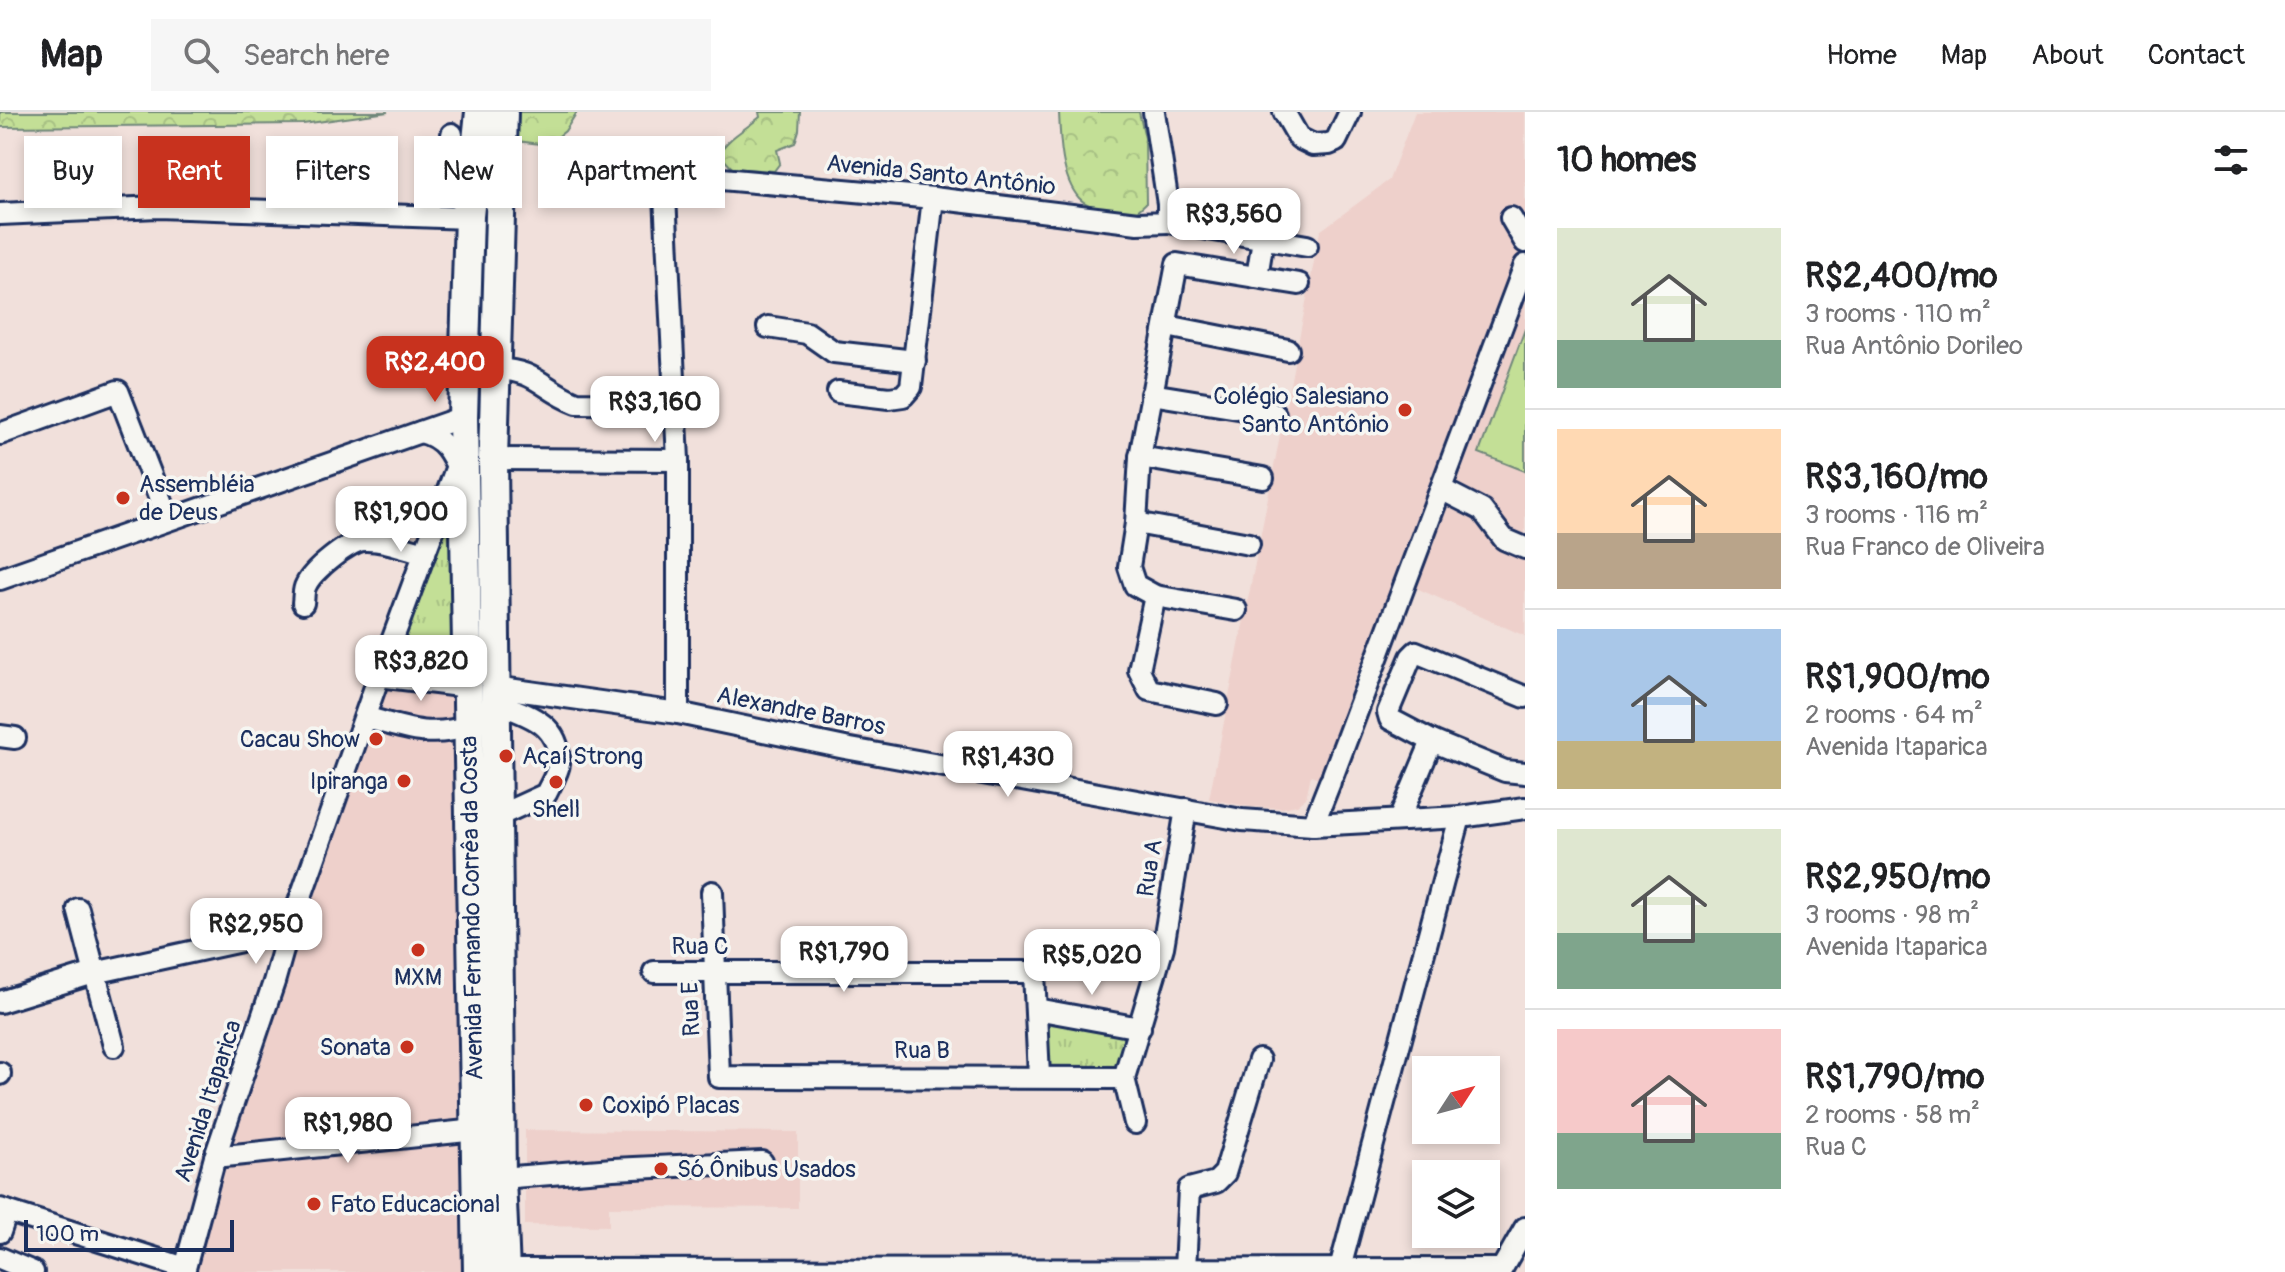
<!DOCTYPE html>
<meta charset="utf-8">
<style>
:root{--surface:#fff;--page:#f6f6f6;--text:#202124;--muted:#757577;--line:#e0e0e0;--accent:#c8321e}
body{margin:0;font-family:Pangolin,sans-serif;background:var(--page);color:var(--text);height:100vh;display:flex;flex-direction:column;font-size:30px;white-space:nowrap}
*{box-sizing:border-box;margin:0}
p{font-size:26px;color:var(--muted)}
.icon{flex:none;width:44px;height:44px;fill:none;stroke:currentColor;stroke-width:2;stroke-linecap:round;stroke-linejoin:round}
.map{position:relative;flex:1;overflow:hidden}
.details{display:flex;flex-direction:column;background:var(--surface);width:760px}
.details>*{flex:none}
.banner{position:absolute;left:24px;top:24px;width:760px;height:72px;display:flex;gap:16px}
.needle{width:52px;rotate:54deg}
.fabs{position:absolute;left:1412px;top:944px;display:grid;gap:16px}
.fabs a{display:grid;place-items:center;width:88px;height:88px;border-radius:0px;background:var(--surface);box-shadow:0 4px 12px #0003;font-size:40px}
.scale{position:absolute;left:24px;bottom:20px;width:210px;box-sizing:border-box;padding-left:8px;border:4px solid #1b2f5e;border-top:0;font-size:22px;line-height:28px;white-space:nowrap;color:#1b2f5e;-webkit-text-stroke:6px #f6f6f2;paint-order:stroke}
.price{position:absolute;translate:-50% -68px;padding:0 18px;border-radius:16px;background:#fff;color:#222;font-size:26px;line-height:52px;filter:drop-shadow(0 2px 4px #0008)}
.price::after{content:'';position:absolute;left:50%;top:48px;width:24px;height:18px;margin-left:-12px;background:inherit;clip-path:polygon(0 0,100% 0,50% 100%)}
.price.current{background:var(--accent);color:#fff}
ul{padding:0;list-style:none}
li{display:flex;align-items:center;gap:24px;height:200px;padding:0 32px}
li+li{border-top:2px solid var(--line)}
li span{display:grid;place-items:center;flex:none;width:224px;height:160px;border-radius:0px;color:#555}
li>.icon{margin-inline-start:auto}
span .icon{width:96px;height:96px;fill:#fffc;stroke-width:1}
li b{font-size:34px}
h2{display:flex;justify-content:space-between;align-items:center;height:96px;padding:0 32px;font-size:34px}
.tag{padding:0 28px;border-radius:0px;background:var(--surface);box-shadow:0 4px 12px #0003;font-size:28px;line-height:72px}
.tag.current{background:var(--accent);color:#fff}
header{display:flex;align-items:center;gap:48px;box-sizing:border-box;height:112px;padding:0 40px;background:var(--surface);border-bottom:2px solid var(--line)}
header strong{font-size:38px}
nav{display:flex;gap:44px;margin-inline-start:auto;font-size:28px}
.search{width:560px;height:72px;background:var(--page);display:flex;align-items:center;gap:20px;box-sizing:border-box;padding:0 28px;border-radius:0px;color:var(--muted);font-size:30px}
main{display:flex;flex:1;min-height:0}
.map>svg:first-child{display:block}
</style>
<header>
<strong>Map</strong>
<div class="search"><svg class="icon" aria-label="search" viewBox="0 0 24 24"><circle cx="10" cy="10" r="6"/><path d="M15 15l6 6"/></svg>Search here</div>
<nav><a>Home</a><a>Map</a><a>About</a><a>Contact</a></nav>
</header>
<main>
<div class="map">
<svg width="1525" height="1160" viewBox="0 0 1525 1160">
<defs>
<pattern id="grass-tufts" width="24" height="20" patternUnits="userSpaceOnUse" patternTransform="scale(2)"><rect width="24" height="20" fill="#c3df96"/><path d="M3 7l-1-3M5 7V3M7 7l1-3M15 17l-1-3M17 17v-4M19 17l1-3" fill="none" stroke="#a7c084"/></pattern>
<pattern id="forest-crowns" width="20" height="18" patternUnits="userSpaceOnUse" patternTransform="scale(2)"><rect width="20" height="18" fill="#c3df96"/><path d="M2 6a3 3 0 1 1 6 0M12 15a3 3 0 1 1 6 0" fill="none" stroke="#a7c084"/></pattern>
</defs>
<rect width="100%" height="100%" fill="#f1e0db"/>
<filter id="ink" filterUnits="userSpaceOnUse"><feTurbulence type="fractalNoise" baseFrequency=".0125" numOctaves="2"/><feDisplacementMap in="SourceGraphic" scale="16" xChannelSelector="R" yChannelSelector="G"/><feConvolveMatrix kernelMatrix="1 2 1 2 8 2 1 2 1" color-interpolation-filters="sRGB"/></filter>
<g filter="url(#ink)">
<g fill="#eed0cb">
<path d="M1415,0h110v524l-109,-48 -79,197 -26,-10 -5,23 -9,7 -14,3 -32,-1 -42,-8 111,-568 69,-51z"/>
<path d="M383,570l75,9 9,435 -236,23z"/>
<path d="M525,1018l273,2v76l-189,-1v19l-84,-1z"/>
<path d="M469,1029l-3,131h-276l34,-109z"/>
</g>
<g fill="url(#grass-tufts)" stroke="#6f877a" stroke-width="2">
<path d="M453,386l5,182 -71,-13z"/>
<path d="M1040,901l95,16 -13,45 -79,-4z"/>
</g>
<g fill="url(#forest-crowns)" stroke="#6f877a" stroke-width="2">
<path d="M0,0h388l-85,12 -303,3z"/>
<path d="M518,0h59l-12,19 -17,14 -31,-4z"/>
<path d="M759,0h41l-1,18 -4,13 -18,7 3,13 -6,8 -42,-3 -13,-14c8,-16 27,-25 41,-37z"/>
<path d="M1059,0h80l6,26 1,65 -12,11c-16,-2 -43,-3 -55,-16 -18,-20 -19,-60 -20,-86z"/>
</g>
<path fill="#c3df96" stroke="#6f877a" stroke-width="2" d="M1525,217v142l-46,-18z"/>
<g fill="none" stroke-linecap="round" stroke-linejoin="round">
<defs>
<g id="minor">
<path d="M1284,0l15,26 14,7 16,-1 7,-3 14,-29"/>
<path d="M452,22v53l17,29"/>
<path d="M599,56l334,30 205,25 30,-1v-18l-14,-92"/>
<path d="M664,63l14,285v253"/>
<path d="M0,102l158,-7 311,11"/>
<path d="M1511,106l14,24"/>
<path d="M1168,110l139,24"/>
<path d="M1257,165l6,-38"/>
<path d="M1167,214l121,24"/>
<path d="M768,215l39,6 27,19 81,9"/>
<path d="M495,257c43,1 46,20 82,34l98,1"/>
<path d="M838,280l51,6 14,-2 8,-9 22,-189"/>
<path d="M1151,282l124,20"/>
<path d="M421,320c23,6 30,20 39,41"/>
<path d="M0,322l118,-43 50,128"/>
<path d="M1140,345l123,21"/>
<path d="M493,347l185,1"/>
<path d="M1441,377l41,21 22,29 21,9"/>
<path d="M1136,411l113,21"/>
<path d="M0,467l463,-162"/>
<path d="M1155,484l-16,74 10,20 68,14"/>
<path d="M303,491c1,-6 0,-13 3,-18 6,-14 43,-44 58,-45 19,-1 42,8 61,13"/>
<path d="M1236,498l-81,-14 -20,-11 -6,-18 7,-44 4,-66 37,-193 122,20"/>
<path d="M379,564l89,11"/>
<path d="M494,575l184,26 167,35 397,72 71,5 147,-8 65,-9"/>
<path d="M494,590c31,12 67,20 65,62 -1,9 -9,21 -13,30l-50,23"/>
<path d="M365,605c39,11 63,22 104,9"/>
<path d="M0,624l15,2"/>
<path d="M1432,629l-42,-22 -2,-7 23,-55 5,-5 109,45"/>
<path d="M1333,663l192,-510"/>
<path d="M1399,708l33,-79 73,30 20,2"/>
<path d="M1313,713l17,-43"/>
<path d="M712,780l7,185 405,1"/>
<path d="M78,797l36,137"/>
<path d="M654,860h380l5,104"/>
<path d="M0,890l94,-29 161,-35 11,-5 21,3"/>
<path d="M1036,897l104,19"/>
<path d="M0,961v1"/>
<path d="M1135,1011l-11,-45 39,-131 23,-138"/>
<path d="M215,1045l261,-27"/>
<path d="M501,1066l112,-9 149,-7"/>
<path d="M0,1097l185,59"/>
<path d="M0,1120l7,-21"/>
<path d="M0,1146l33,14"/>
<path d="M1185,1157l4,-80 27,-7 9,-9 34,-113"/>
<path d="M505,1158l996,-1"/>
<path d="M184,1160l31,-115 59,-175 13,-46 92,-260 81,-218"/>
<path d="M1339,1160l121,-455"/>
<path d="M1500,1160l25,-44"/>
</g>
<g id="highway">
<path d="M503,0l-10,347 8,719 4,94"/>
<path d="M478,1160l-15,-855 6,-201 11,-104"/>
</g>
</defs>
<use href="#minor" stroke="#1b2f5e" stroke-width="26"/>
<use href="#highway" stroke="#1b2f5e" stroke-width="34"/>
<use href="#minor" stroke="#f6f6f2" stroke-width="20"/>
<use href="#highway" stroke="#f6f6f2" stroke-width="28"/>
</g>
</g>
<g fill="#c8321e" stroke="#f6f6f2" stroke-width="3">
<circle cx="1405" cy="298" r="8"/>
<circle cx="123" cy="386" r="8"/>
<circle cx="376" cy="627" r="8"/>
<circle cx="506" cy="644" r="8"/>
<circle cx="404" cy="669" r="8"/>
<circle cx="556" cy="670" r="8"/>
<circle cx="418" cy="838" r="8"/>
<circle cx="407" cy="935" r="8"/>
<circle cx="586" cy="993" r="8"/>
<circle cx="661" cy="1057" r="8"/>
<circle cx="314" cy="1092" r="8"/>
</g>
<g text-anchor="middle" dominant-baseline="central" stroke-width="7" stroke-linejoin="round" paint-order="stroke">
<g font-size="24" fill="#1b2f5e" stroke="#f6f6f2">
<text transform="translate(941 63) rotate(6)">Avenida Santo Antônio</text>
<text transform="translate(801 599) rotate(11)">Alexandre Barros</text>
<text transform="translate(1150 756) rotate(-81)">Rua A</text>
<text transform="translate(472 796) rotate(-91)">Avenida Fernando Corrêa da Costa</text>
<text x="700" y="834">Rua C</text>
<text transform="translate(691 897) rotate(-92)">Rua E</text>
<text x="922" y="938">Rua B</text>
<text transform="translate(208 989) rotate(-72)">Avenida Itaparica</text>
</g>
<g font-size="24" fill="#1b2f5e" stroke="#f6f6f2" text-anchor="start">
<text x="1389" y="284" text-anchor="end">Colégio Salesiano<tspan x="1389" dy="28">Santo Antônio</tspan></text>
<text x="139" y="372">Assembléia<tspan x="139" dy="28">de Deus</tspan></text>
<text x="360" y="627" text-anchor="end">Cacau Show</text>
<text x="522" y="644">Açaí Strong</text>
<text x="388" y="669" text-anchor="end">Ipiranga</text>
<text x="556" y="697" text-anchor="middle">Shell</text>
<text x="418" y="865" text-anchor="middle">MXM</text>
<text x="391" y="935" text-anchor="end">Sonata</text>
<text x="602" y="993">Coxipó Placas</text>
<text x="677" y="1057">Só Ônibus Usados</text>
<text x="330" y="1092">Fato Educacional</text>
</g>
</g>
</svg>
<div class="fabs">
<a><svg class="needle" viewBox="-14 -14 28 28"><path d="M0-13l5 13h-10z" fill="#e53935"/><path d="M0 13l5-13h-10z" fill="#757577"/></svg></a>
<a><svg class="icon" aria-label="layers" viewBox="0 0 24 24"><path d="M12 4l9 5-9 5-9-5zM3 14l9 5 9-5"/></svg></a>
</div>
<div class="scale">100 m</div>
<b class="price" style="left:1234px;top:144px">R$3,560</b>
<b class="price current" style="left:435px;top:292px">R$2,400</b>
<b class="price" style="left:655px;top:332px">R$3,160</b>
<b class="price" style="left:401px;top:442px">R$1,900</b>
<b class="price" style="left:421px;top:591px">R$3,820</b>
<b class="price" style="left:1008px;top:687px">R$1,430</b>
<b class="price" style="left:256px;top:854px">R$2,950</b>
<b class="price" style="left:844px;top:882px">R$1,790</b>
<b class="price" style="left:1092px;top:885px">R$5,020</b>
<b class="price" style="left:348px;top:1053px">R$1,980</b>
<div class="banner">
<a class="tag">Buy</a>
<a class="tag current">Rent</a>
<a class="tag">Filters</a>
<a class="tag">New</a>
<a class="tag">Apartment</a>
</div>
</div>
<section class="details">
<h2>10 homes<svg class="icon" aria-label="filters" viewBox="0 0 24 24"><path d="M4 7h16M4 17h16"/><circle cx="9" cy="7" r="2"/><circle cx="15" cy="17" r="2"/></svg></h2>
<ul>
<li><span style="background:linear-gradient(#dfe7d0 70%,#7fa58c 0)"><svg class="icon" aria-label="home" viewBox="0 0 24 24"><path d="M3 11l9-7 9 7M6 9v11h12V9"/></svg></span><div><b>R$2,400/mo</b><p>3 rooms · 110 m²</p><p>Rua Antônio Dorileo</p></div></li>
<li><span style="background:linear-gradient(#ffd9b3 65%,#b9a48a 0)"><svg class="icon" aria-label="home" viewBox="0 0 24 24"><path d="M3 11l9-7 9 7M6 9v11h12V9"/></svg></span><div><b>R$3,160/mo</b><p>3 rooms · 116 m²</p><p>Rua Franco de Oliveira</p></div></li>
<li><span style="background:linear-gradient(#a9c7e8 70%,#c2b280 0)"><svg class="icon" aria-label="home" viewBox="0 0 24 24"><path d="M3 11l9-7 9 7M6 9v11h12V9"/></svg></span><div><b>R$1,900/mo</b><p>2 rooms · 64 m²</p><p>Avenida Itaparica</p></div></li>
<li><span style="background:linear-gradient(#dfe7d0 65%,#7fa58c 0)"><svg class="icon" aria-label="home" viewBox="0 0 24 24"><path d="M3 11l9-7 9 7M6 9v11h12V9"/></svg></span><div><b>R$2,950/mo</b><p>3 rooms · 98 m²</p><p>Avenida Itaparica</p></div></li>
<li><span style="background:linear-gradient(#f6c9c9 65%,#7fa58c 0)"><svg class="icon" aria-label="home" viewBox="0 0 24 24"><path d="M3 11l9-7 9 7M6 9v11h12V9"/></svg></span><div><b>R$1,790/mo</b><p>2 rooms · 58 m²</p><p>Rua C</p></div></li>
</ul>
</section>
</main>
